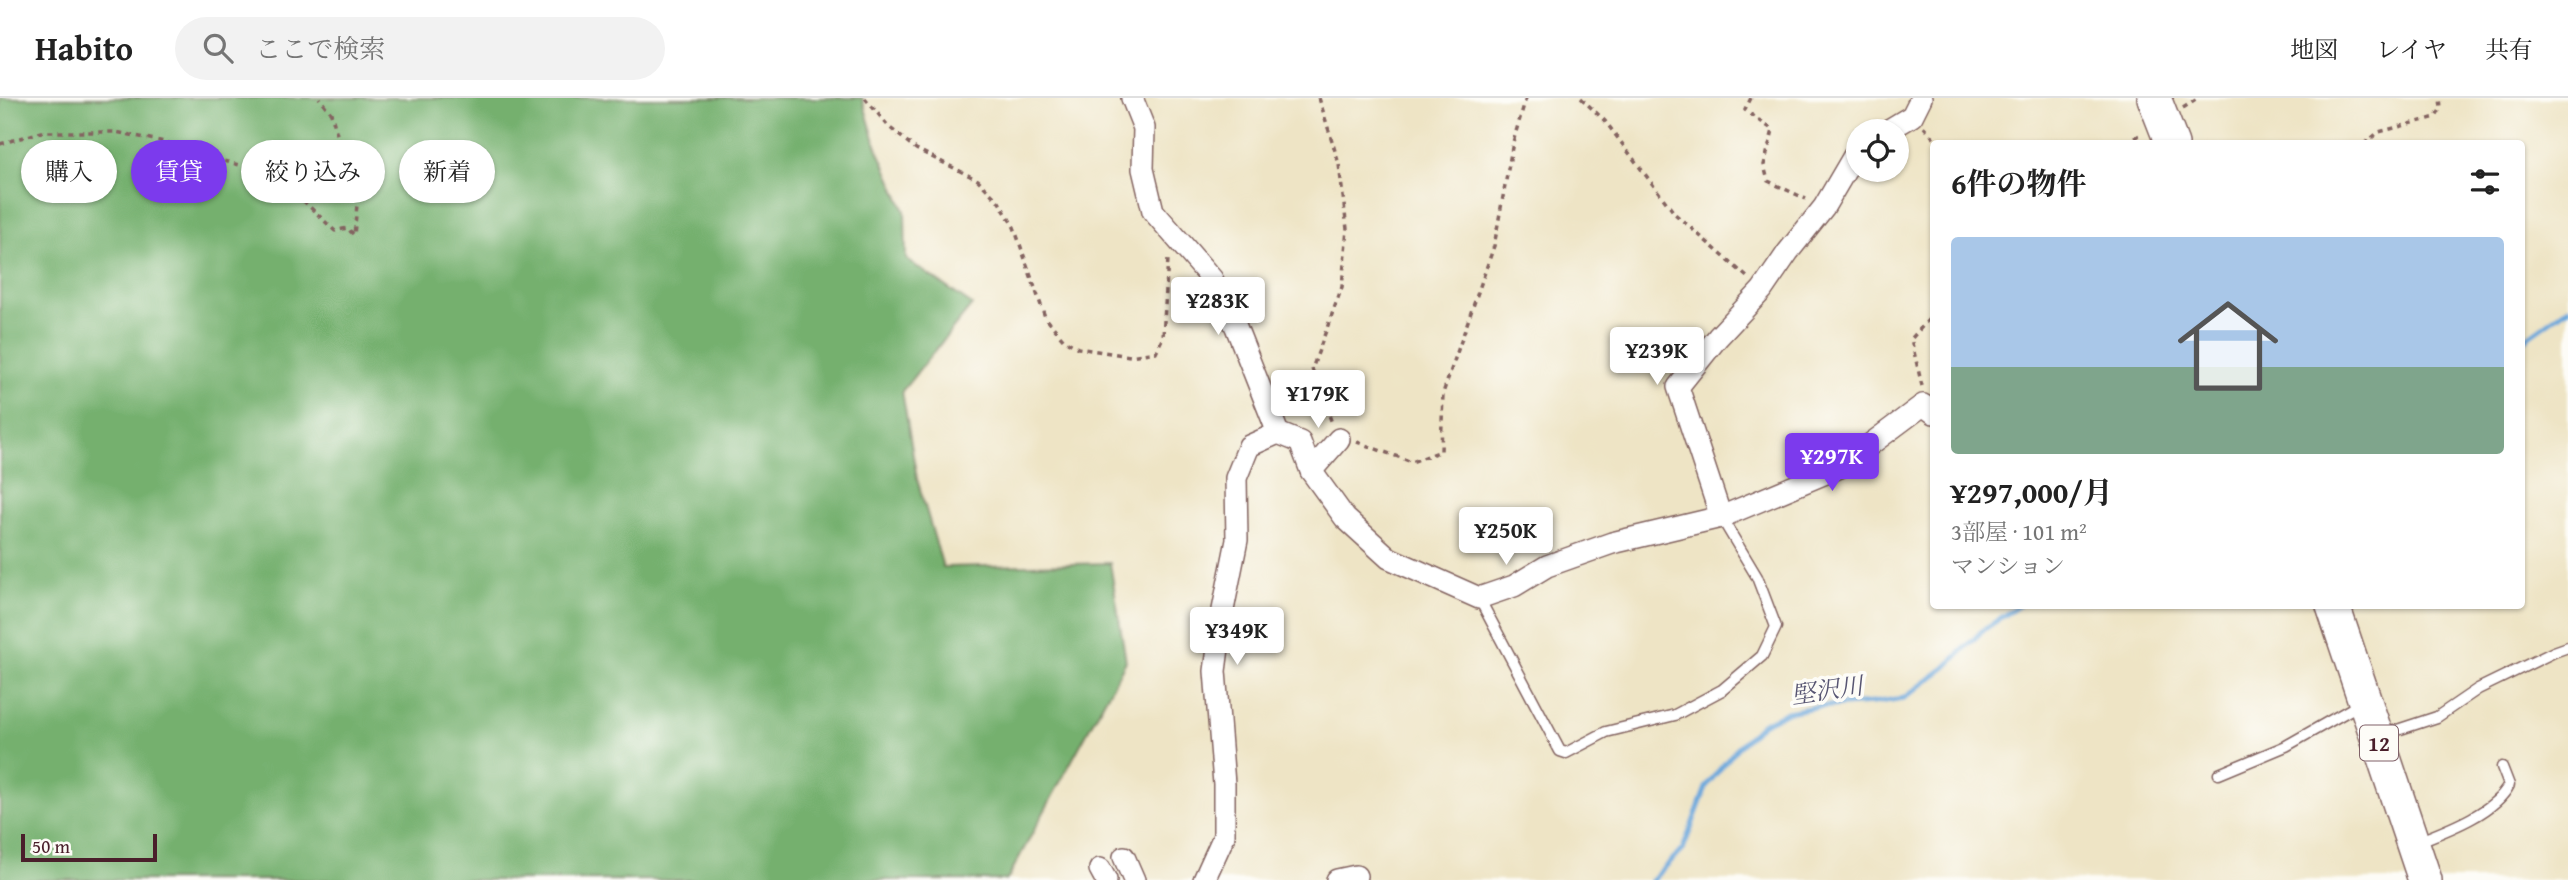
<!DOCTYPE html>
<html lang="ja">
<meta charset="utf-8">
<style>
:root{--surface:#fff;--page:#f2f2f2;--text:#222;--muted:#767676;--line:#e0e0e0;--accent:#7c3aed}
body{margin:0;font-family:"Gentium Book Plus","Noto Serif JP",serif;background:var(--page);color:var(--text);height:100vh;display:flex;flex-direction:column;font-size:26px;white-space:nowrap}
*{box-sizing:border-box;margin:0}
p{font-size:23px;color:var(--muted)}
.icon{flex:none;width:38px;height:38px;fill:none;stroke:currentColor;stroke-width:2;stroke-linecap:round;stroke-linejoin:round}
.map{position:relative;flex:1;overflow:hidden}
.details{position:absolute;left:1930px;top:42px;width:595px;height:469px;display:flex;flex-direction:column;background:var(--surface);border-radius:7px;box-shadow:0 2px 5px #0004}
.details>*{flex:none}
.banner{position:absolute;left:21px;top:42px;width:665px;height:63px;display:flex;gap:14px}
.fabs{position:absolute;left:1846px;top:21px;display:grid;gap:14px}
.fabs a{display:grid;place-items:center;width:63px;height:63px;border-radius:50%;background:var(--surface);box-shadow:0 2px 5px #0004;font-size:35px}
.scale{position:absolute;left:21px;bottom:18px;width:136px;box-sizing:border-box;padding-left:7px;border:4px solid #4a1f2b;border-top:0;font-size:19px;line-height:24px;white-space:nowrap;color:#4a1f2b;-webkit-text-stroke:5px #fdfcf7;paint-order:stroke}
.price{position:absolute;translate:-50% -60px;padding:0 16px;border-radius:7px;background:#fff;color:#222;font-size:23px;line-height:46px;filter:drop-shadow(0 2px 4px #0008)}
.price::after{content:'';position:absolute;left:50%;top:42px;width:21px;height:16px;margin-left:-10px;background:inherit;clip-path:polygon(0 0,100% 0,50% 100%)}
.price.active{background:var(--accent);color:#fff}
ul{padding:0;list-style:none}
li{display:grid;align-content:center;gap:14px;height:371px;padding:0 21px}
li+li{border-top:2px solid var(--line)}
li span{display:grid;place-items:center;height:217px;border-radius:7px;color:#555}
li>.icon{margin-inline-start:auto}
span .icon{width:126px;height:126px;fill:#fffc;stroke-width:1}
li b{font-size:30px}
h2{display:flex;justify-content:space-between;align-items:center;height:84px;padding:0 21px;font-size:30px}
.chip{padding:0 24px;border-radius:32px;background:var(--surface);box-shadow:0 2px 5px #0004;font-size:24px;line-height:63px}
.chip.active{background:var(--accent);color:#fff}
header{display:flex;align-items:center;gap:42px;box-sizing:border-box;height:98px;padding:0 35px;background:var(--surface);border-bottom:2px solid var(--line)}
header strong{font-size:33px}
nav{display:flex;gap:38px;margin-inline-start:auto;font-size:24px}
.search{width:490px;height:63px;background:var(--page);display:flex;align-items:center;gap:18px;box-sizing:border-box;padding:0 24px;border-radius:38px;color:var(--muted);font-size:26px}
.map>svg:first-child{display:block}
</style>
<header>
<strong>Habito</strong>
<div class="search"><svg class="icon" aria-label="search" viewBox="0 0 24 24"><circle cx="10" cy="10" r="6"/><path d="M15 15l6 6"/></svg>ここで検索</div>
<nav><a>地図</a><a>レイヤ</a><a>共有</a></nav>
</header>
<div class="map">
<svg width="2568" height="782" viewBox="0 0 2568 782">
<rect width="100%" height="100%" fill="#fdfcf7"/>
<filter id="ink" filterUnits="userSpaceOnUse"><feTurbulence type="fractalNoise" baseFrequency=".0143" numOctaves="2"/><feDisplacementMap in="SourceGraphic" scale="14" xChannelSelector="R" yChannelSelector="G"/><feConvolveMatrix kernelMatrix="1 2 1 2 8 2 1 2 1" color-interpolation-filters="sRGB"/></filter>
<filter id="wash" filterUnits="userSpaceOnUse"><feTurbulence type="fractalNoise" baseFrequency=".00686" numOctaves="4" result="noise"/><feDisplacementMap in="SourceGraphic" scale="28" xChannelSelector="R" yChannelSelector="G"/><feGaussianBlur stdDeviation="1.57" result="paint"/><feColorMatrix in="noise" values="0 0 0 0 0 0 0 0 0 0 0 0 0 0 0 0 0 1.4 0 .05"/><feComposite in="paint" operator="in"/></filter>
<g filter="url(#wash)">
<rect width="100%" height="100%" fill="#eee4c5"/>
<path fill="#74b06e" stroke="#5f684c" stroke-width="2" d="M0,0h862l14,47 29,66 1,48 66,46 -70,86 15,88 26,88 167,-4 16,98 -119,219h-1007z"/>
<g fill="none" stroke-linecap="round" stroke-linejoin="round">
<g stroke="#6aa7dc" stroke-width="5">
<path d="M2522,243l46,-33"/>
<path d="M1652,782l31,-31 24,-64 30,-37 25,-24 25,-12 28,-5 58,-4 31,-5 42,-31 36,-36 36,-25"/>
</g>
</g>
</g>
<g filter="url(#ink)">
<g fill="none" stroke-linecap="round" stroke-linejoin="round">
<defs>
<g id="service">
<path d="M1479,500l81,153 6,2 40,-21 69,-17 47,-25 40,-34 14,-29 -19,-50 -36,-60"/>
<path d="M2382,637l55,-18 41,-28 76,-37 14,-5"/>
<path d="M2219,676l67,-28 74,-42"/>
<path d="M2417,744c28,-11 78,-29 92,-57l-7,-18"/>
</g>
<g id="minor">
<path d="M1132,0l12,30 -1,41 10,42 59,68 24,48 42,106 22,9 11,29 34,47 44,40 90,40 35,-12 33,-20 65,-23 109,-26 119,-50 83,-62 11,8"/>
<path d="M1887,33l25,-15 9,-18"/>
<path d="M1311,373l28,-32"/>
<path d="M1721,419l-43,-130 40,-50 44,-47 26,-38 36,-45 34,-58"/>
<path d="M1124,759l10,23"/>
<path d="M1100,771l6,11"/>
<path d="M1204,782l20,-44v-52l-9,-113 8,-61 14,-70 -1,-62 13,-32 29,-13"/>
<path d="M1337,782l19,-4"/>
</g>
<g id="primary">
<path d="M2154,0l18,46"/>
<path d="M2333,508l92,274"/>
</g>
</defs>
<use href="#service" stroke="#836461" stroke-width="13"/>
<use href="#minor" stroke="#836461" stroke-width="24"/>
<use href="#primary" stroke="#836461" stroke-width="36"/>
<g stroke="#836461" stroke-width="3.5" stroke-dasharray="5 5" stroke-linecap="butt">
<path d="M865,0l24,29 27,22 62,31 21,22 15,25 31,90 19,23 14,8 52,8 26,-4 7,-15 5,-78"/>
<path d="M1319,0l20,66 8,65 -5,58 -30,82 20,54"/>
<path d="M1581,0l24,23 70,93 72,63"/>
<path d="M1751,0l-6,12 28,20 -9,35 4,16 38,18"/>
<path d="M2183,10l16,-10"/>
<path d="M1924,29l15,17"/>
<path d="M0,46l41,-12h75l49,10 40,14 53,14 29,15 48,46 12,-3 7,7 3,-30 -26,-92 -12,-15"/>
<path d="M2127,46l14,-10"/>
<path d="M2364,46l15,-12 57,-15 5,-9 -1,-10"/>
<path d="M1922,288l-11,-47 18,-20 5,-13"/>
<path d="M1357,344l55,20 29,-11 2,-58 51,-147 19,-104 13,-44"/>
</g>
<use href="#service" stroke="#fff" stroke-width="10"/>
<use href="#minor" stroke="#fff" stroke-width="21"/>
<use href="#primary" stroke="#fff" stroke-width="33"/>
</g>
</g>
<g text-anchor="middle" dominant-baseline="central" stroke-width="7" stroke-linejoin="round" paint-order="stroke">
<rect fill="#fdfcf7" stroke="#806168" stroke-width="2" x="2360" y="627.5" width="38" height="35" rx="5"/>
<g font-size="21" font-weight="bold" fill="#4a1f2b">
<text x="2379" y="645">12</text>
</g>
<g font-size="24" font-style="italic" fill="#575572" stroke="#fdfcf7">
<text transform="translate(1827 592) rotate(-8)">堅沢川</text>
</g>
</g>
</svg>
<div class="fabs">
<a><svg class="icon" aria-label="locate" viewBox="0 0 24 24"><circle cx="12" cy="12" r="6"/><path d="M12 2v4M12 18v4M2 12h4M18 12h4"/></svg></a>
</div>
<div class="scale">50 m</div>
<b class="price" style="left:1218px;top:239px">¥283K</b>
<b class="price" style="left:1657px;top:289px">¥239K</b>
<b class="price" style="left:1318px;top:332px">¥179K</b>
<b class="price active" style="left:1832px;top:395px">¥297K</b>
<b class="price" style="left:1506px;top:469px">¥250K</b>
<b class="price" style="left:1237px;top:569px">¥349K</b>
<div class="banner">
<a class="chip">購入</a>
<a class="chip active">賃貸</a>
<a class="chip">絞り込み</a>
<a class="chip">新着</a>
</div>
<section class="details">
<h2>6件の物件<svg class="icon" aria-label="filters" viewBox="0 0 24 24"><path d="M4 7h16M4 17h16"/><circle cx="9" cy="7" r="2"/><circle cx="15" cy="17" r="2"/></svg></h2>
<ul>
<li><span style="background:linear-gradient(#a9c7e8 60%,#7fa58c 0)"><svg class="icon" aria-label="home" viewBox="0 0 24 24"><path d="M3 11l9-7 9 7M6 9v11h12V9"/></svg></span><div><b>¥297,000/月</b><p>3部屋 · 101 m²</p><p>マンション</p></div></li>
</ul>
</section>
</div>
